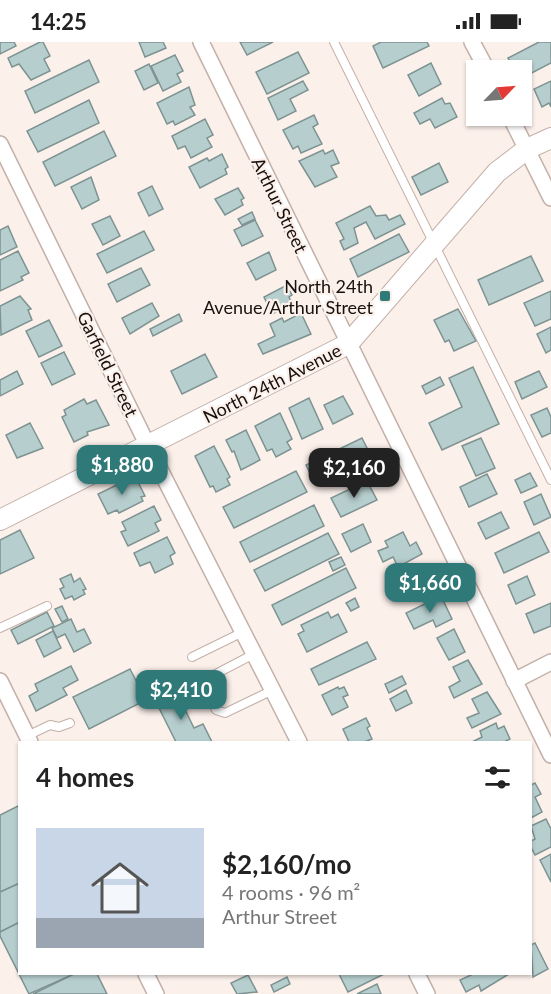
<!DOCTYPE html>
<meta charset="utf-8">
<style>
:root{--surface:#fff;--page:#f6f6f6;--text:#222;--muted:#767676;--line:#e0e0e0;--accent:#307979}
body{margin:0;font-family:Lato,sans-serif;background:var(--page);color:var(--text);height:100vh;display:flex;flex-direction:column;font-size:22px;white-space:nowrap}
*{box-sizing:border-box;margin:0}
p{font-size:20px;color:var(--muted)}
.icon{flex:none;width:33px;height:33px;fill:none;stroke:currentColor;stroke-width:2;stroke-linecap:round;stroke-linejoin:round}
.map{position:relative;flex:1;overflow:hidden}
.panel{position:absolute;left:18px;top:699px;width:514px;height:234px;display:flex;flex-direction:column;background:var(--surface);border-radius:0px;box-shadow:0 2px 4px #0004}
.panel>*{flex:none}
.needle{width:39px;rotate:65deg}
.buttons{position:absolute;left:466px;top:18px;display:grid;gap:12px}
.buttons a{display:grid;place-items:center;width:66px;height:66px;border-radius:0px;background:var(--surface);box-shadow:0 2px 4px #0004;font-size:30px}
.price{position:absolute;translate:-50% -51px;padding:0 14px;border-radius:12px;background:var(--accent);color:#fff;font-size:20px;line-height:39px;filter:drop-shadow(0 2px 3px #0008)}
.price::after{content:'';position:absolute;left:50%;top:36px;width:18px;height:14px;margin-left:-9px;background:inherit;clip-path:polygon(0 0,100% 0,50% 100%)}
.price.current{background:#222;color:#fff}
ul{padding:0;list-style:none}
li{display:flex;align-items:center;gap:18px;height:150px;padding:0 18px}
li+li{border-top:2px solid var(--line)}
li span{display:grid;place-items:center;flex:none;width:168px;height:120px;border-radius:0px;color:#555}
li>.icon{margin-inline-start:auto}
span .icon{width:72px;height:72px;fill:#fffc;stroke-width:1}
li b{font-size:26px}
h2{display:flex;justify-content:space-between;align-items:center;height:72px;padding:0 18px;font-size:26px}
.status{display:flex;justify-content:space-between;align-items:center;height:42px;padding:0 30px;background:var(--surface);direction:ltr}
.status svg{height:16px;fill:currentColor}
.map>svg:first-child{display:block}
</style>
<div class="status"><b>14:25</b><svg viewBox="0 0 49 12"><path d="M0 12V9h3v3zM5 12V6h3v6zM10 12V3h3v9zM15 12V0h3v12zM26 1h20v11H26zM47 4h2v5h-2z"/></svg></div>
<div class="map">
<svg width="551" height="952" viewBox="0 0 551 952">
<rect width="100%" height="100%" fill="#fcf0eb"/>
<g fill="#b7cece" stroke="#7d9392" stroke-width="1.5">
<path d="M0,0h14l2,4 -16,8z"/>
<path d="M40,0h3l7,14 -6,3 6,12 -19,9 -12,-16 -7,3 -4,-9z"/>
<path d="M139,0h24l3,6 -21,9z"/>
<path d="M240,0h33l-26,13z"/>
<path d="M381,0h46l2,4 -46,22 -10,-22z"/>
<path d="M539,0h12v21l-29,15v-8h-8l-6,-12z"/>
<path d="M298,10l11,21 -42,21 -11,-22z"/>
<path d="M175,13l8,16 -6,3 4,8 -18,9 -12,-25z"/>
<path d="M89,18l10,22 -64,31 -10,-22z"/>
<path d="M431,21l10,21 -22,12 -11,-21z"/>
<path d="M149,22l9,19 -14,7 -9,-19z"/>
<path d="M303,39l5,9 -18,9 6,12 -18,9 -10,-22z"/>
<path d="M551,39v26l-2,-4 -7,4 -8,-18z"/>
<path d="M189,45l6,18 -5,2 5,8 -20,10 -2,-4 -6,3 -10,-21z"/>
<path d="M442,56l3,6 5,-1 7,14 -22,11 -5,-9 -10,5 -6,-11z"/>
<path d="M89,58l10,23 -61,29 -11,-21z"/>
<path d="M314,73l4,9 -5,3 9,17 -21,9 -3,-7 -5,3 -10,-19z"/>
<path d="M205,77l8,16 -6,3 5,9 -21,11 -6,-12 -7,3 -6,-13z"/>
<path d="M104,89l12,25 -61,30 -12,-24z"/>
<path d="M323,108l2,4 8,-4 6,13 -8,3 6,11 -22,10 -16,-26z"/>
<path d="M222,112l6,13 -3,2 2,5 -27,14 -11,-21 18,-9 2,3z"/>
<path d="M439,121l9,19 -27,13 -9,-18z"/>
<path d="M91,135l8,23 -17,9 -11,-22z"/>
<path d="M152,144l11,23 -14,7 -11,-23z"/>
<path d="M238,146l6,10 -3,2 2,5 -18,10 -10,-16z"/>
<path d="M370,164l6,10 10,-1 3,5 11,-5 5,9 -30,15 -9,-17 -12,6 4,15 -14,7 -4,-9 4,-2 -8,-16z"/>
<path d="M252,170l3,7 -13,6 -4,-6z"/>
<path d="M110,174l10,20 -17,9 -11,-21z"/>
<path d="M255,178l8,16 -21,10 -8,-16z"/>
<path d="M8,184l9,21 -17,8v-25z"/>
<path d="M144,189l10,19 -47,23 -10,-19z"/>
<path d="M399,192l10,18 -51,25 -8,-18z"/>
<path d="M18,209l11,22 -8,4 2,3 -23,11v-31z"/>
<path d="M269,210l7,18 -20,10 -9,-17z"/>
<path d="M531,214l12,25 -54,24 -11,-25z"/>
<path d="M141,226l9,17 -33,17 -9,-18z"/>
<path d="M287,243l5,10 -3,2 3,7 -20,10 -8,-17z"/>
<path d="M551,249v28l-16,7 -11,-23z"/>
<path d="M20,254l11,13 -3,1 4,10 -31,15 -1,-29z"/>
<path d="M152,261l7,13 -29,18 -8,-16z"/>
<path d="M458,267l18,32 -22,10 -5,-11 -4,2 -11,-22z"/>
<path d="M301,271l10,21 -48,20 -5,-10 17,-8 -5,-12 12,-6 2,4z"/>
<path d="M179,272l3,7 -29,15 -3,-7z"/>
<path d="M49,278l13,26 -23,11 -13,-26z"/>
<path d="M551,285v23l-5,3 -9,-19z"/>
<path d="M64,310l11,22 -23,11 -11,-22z"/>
<path d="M205,312l12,23 -35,17 -11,-23z"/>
<path d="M473,325l26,57 -57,26 -13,-27 33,-16 -13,-29z"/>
<path d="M17,329l6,13 -23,12v-16z"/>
<path d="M539,329l8,16 -25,12 -7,-17z"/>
<path d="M440,335l4,8 -18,9 -4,-8z"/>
<path d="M343,354l10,18 -20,10 -9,-19z"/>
<path d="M309,356l14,31 -21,10 -13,-31z"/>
<path d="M84,357l3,5 9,-4 13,25 -22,7 1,3 -14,7 -12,-25 4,-2 -2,-5z"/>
<path d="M547,366l4,9v16l-9,4 -11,-22z"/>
<path d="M280,371l12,26 -5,3 4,7 -15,8 -4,-8 -5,2 -12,-25z"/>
<path d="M30,381l13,25 -26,10 -11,-23z"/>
<path d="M246,388l14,30 -19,10 -7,-19 -2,1 -6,-12z"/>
<path d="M362,396l9,18 -56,27 -9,-18z"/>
<path d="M481,396l14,30 -19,8 -14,-30z"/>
<path d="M214,404l16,31 -3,2 3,6 -14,7 -3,-6 -3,1 -15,-31z"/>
<path d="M296,429l11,21 -73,36 -11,-21z"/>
<path d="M530,431l7,13 -16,7 -6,-13z"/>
<path d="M487,432l10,20 -28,13 -9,-20z"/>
<path d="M135,434l10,20 -4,1 2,4 -24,12 -2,-3 -9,4 -10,-20z"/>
<path d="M367,439l10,19 -36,17 -10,-19z"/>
<path d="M541,452l10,23 -17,8 -10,-23z"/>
<path d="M314,463l10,21 -74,36 -10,-20z"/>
<path d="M154,464l7,14 -6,3 4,8 -31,15 -7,-14 5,-2 -4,-8z"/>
<path d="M501,470l8,16 -23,11 -8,-16z"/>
<path d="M363,482l8,18 -20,10 -9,-18z"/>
<path d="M20,488l14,28 -34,16v-34z"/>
<path d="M403,490l7,14 6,-4 6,12 -24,13 -5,-10 -10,5 -5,-11 10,-4 -3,-6z"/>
<path d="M539,490l10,20 -45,21 -9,-20z"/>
<path d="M328,491l11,21 -74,37 -11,-21z"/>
<path d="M167,495l8,16 -5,3 3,8 -18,9 -5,-11 -10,4 -6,-13z"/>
<path d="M341,515l4,8 -12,6 -4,-9z"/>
<path d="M421,523l6,13 4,-3 5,10 -4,2 1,3 -18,9 -5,-11 -11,5 -7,-13z"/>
<path d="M346,526l10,20 -74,37 -10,-20z"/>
<path d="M71,532l3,8 6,-4 6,11 -3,1 2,4 -11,6 -2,-4 -7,3 -5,-10 4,-2 -4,-8z"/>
<path d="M527,534l8,19 -19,9 -8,-19z"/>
<path d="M441,554l11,23 -16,8 -3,-7 -19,9 -8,-16z"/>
<path d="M355,556l4,9 -8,4 -5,-8z"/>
<path d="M551,561v23l-17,7 -8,-19z"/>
<path d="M62,564l6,13 -6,3 -7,-13z"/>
<path d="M47,570l7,14 -36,18 -7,-14z"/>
<path d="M328,570l3,6 7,-4 9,18 -40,20 -9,-18 6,-3 -3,-6z"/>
<path d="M71,577l6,13 7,-3 7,14 -17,9 -9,-18 -8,4 -5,-10z"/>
<path d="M454,587l11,23 -16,8 -12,-22z"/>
<path d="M53,589l8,17 -17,9 -8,-17z"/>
<path d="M367,600l9,17 -57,26 -8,-16z"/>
<path d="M468,618l14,24 -28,14 -5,-11 11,-6 -7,-14z"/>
<path d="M71,624l7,14 -15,8 4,7 -31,16 -7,-15 9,-5 -3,-7z"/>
<path d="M130,627l16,31 -57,29 -16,-32z"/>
<path d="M402,634l4,8 -17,9 -4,-9z"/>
<path d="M338,645l1,2 5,-2 4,8 -5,2 5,10 -16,8 -10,-20z"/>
<path d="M406,648l6,13 -16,8 -6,-12z"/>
<path d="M176,649l18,37 9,-4 9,18h-36l-20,-40z"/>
<path d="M487,650l14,22 -29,14 -5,-10 12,-5 -7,-14z"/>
<path d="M366,676l4,8 -3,2 5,11 -8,3h-15l-6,-13z"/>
<path d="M496,681l2,6 6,-3 6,13 -6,3h-32l10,-5 -2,-6z"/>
<path d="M535,741l6,11 -6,3 7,15 -11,6v-33z"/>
<path d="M20,763v78l-20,9v-77z"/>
<path d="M546,777l5,10v18l-16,8 -4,-8v-6l4,-2 -4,-13z"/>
<path d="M551,812v28l-11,-22z"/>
<path d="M20,841v39l-20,10v-40z"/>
<path d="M20,880v52h54l-45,20 -29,-58v-4z"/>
<path d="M535,901l13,26 -15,8 -2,-32z"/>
<path d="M74,932h23l10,20h-74z"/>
<path d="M339,932h45l-36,18z"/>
<path d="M473,932h36l-28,17 -2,-6 -13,7 -6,-12z"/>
<path d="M248,933l9,17 -20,2 -6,-11z"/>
<path d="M287,935l3,7 -16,8 -3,-7z"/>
<path d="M377,942l4,10h-24z"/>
</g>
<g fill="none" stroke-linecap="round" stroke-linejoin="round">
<defs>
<g id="service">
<path d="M334,0l217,438"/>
<path d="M0,586l47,-22"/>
<path d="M254,612l-46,24 -2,12 10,20 9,3 48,-23"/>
<path d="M192,615l51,-25"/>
<path d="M27,694l23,-11 9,2 11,-4"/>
</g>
<g id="minor">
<path d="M201,0l350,713"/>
<path d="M472,0l15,28"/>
<path d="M510,74l41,82"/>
<path d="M0,102l148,302 151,296"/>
<path d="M0,639l30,61"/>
<path d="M514,639l37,-19"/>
<path d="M146,932l10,20"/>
<path d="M417,932l10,20"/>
</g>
<path id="tertiary" d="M0,478l348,-176 149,-172 30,-23 24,-11"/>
</defs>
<use href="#service" stroke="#c3b0a8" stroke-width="10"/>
<use href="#minor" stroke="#c3b0a8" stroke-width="18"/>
<use href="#tertiary" stroke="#c3b0a8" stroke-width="22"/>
<use href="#service" stroke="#fff" stroke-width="8"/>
<use href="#minor" stroke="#fff" stroke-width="15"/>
<use href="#tertiary" stroke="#fff" stroke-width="20"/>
</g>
<rect fill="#307979" stroke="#fcf0eb" stroke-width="2" x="379" y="248" width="12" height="12" rx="3"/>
<g text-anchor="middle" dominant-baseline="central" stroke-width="4.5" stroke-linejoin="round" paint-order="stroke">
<g font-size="18" fill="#17100d" stroke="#fcf0eb">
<text transform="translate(280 163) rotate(64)">Arthur Street</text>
<text transform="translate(108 322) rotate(64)">Garfield Street</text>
<text transform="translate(272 341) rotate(-27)">North 24th Avenue</text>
</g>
<g font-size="18" fill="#17100d" stroke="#fcf0eb" text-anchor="end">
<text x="373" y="244">North 24th<tspan x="373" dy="21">Avenue/Arthur Street</tspan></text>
</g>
</g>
</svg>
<div class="buttons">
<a><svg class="needle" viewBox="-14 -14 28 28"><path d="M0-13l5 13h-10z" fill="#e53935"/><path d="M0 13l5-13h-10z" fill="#767676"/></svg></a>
</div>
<b class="price" style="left:122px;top:454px">$1,880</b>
<b class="price current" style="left:354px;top:457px">$2,160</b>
<b class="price" style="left:430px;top:572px">$1,660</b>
<b class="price" style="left:181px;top:679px">$2,410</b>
<section class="panel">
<h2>4 homes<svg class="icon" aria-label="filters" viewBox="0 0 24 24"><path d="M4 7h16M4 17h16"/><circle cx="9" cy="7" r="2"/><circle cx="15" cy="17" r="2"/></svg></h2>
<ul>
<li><span style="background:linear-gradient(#c9d6e8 75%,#9aa5b1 0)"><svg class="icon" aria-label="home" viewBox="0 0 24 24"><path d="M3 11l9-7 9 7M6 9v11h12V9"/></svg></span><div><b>$2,160/mo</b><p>4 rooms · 96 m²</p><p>Arthur Street</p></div></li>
</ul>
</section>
</div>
